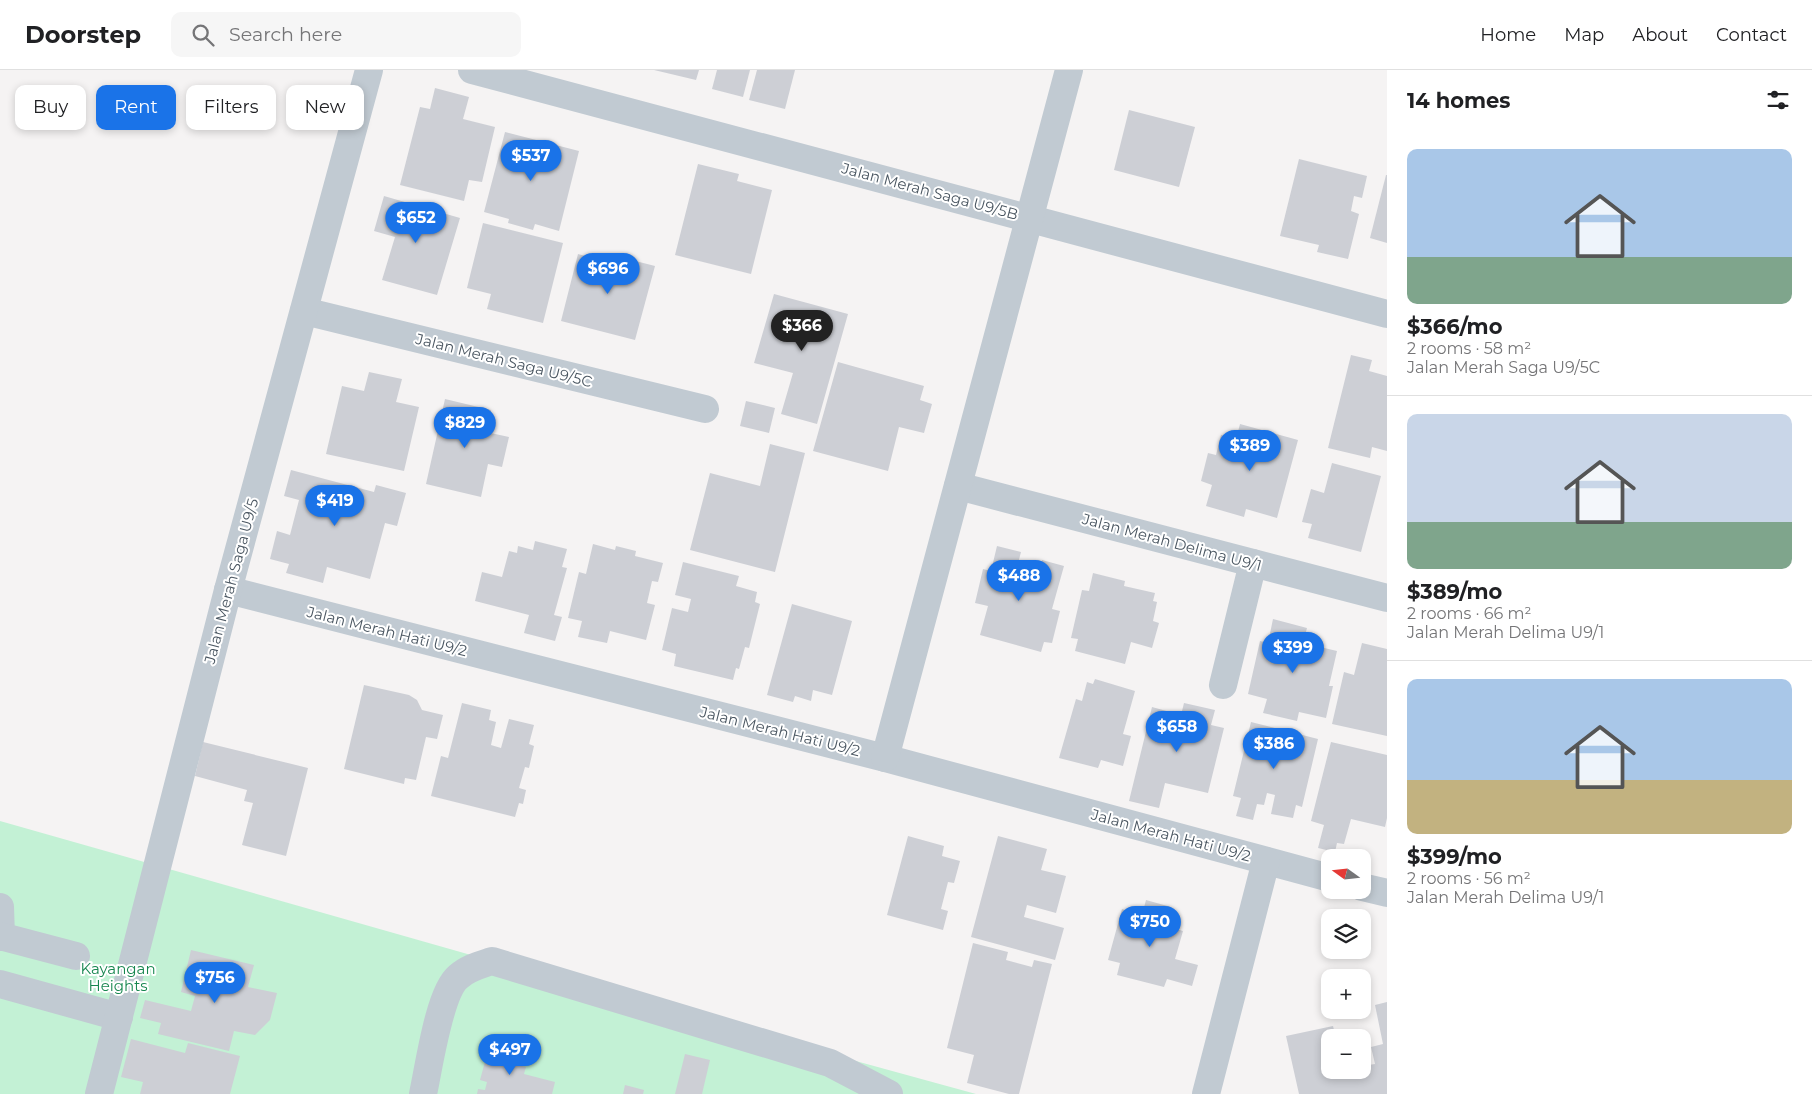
<!DOCTYPE html>
<meta charset="utf-8">
<style>
:root{--surface:#fff;--page:#f6f6f6;--text:#202124;--muted:#757577;--line:#e0e0e0;--accent:#1a73e8}
body{margin:0;font-family:Montserrat,sans-serif;background:var(--page);color:var(--text);height:100vh;display:flex;flex-direction:column;font-size:19px;white-space:nowrap}
*{box-sizing:border-box;margin:0}
p{font-size:16px;color:var(--muted)}
.icon{flex:none;width:28px;height:28px;fill:none;stroke:currentColor;stroke-width:2;stroke-linecap:round;stroke-linejoin:round}
.map{position:relative;flex:1;overflow:hidden}
.details{display:flex;flex-direction:column;background:var(--surface);width:425px}
.details>*{flex:none}
.guide{position:absolute;left:15px;top:15px;width:475px;height:45px;display:flex;gap:10px}
.needle{width:32px;rotate:285deg}
.buttons{position:absolute;left:1321px;top:779px;display:grid;gap:10px}
.buttons a{display:grid;place-items:center;width:50px;height:50px;border-radius:10px;background:var(--surface);box-shadow:0 2px 8px #0003;font-size:25px}
.price{position:absolute;translate:-50% -42px;padding:0 11px;border-radius:18px;background:var(--accent);color:#fff;font-size:16px;line-height:32px;filter:drop-shadow(0 1px 2px #0008)}
.price::after{content:'';position:absolute;left:50%;top:30px;width:15px;height:11px;margin-left:-8px;background:inherit;clip-path:polygon(0 0,100% 0,50% 100%)}
.price.on{background:#222;color:#fff}
ul{padding:0;list-style:none}
li{display:grid;align-content:center;gap:10px;height:265px;padding:0 20px}
li+li{border-top:1px solid var(--line)}
li span{display:grid;place-items:center;height:155px;border-radius:10px;color:#555}
li>.icon{margin-inline-start:auto}
span .icon{width:90px;height:90px;fill:#fffc;stroke-width:1}
li b{font-size:21px}
h2{display:flex;justify-content:space-between;align-items:center;height:60px;padding:0 20px;font-size:21px}
.chip{padding:0 18px;border-radius:10px;background:var(--surface);box-shadow:0 2px 8px #0003;font-size:18px;line-height:45px}
.chip.on{background:var(--accent);color:#fff}
header{display:flex;align-items:center;gap:30px;box-sizing:border-box;height:70px;padding:0 25px;background:var(--surface);border-bottom:1px solid var(--line)}
header strong{font-size:24px}
nav{display:flex;gap:28px;margin-inline-start:auto;font-size:18px}
.search{width:350px;height:45px;background:var(--page);display:flex;align-items:center;gap:12px;box-sizing:border-box;padding:0 18px;border-radius:10px;color:var(--muted);font-size:19px}
main{display:flex;flex:1;min-height:0}
.map>svg:first-child{display:block}
</style>
<header>
<strong>Doorstep</strong>
<div class="search"><svg class="icon" aria-label="search" viewBox="0 0 24 24"><circle cx="10" cy="10" r="6"/><path d="M15 15l6 6"/></svg>Search here</div>
<nav><a>Home</a><a>Map</a><a>About</a><a>Contact</a></nav>
</header>
<main>
<div class="map">
<svg width="1387" height="1024" viewBox="0 0 1387 1024">
<rect width="100%" height="100%" fill="#f5f3f3"/>
<path fill="#c3f1d5" d="M0,751l492,140 484,133h-976z"/>
<g fill="#cdcfd5">
<path d="M654,0h45l-3,10z"/>
<path d="M717,0h33l-7,27 -31,-8z"/>
<path d="M757,0h38l-10,39 -36,-9z"/>
<path d="M435,18l34,9 -6,22 32,8 -13,55 -13,-2 -5,21 -64,-16 20,-78 10,2z"/>
<path d="M1129,40l66,17 -16,60 -65,-17z"/>
<path d="M505,62l74,19 -20,80 -24,-7 -2,6 -25,-7 1,-4 -25,-7z"/>
<path d="M1299,89l68,17 -5,22 -8,-2 -3,15 8,3 -11,45 -31,-7 2,-7 -39,-9z"/>
<path d="M698,94l41,10 -2,7 35,9 -21,84 -76,-19z"/>
<path d="M1386,105h1v68l-17,-5z"/>
<path d="M384,126l76,22 -23,77 -55,-15 13,-43 -21,-6z"/>
<path d="M483,153l80,20 -20,80 -56,-14 4,-15 -24,-6z"/>
<path d="M578,184l36,10 2,-8 39,10 -20,74 -74,-19z"/>
<path d="M774,224l74,20 -31,110 -36,-10 12,-41 -39,-10z"/>
<path d="M1351,285l21,5 -3,11 18,5v75l-15,-4 -2,11 -42,-10z"/>
<path d="M838,292l86,24 -4,14 12,4 -8,29 -25,-6 -11,44 -75,-20z"/>
<path d="M369,302l33,7 -6,23 23,5 -15,64 -78,-17 16,-68 22,5z"/>
<path d="M445,329l46,11 -5,22 23,5 -7,30 -14,-3 -7,33 -55,-13z"/>
<path d="M746,331l29,7 -6,25 -29,-7z"/>
<path d="M1240,354l58,16 -21,78 -31,-9 -2,8 -38,-11 6,-21 -11,-4 7,-28 8,2 5,-20 15,4z"/>
<path d="M770,374l35,9 -30,119 -85,-22 20,-77 50,13z"/>
<path d="M1332,393l49,13 -20,76 -53,-14 4,-14 -10,-2 9,-33 13,4z"/>
<path d="M291,400l83,22 2,-7 30,8 -9,33 -12,-3 -15,56 -43,-12 -4,16 -37,-10 3,-9 -19,-5 7,-28 13,4 9,-35 -15,-4z"/>
<path d="M535,471l32,8 -5,18 5,1 -13,47 8,2 -7,24 -31,-8 5,-18 -54,-14 7,-29 20,5 7,-26 8,2 1,-7 15,4z"/>
<path d="M593,474l22,6 1,-4 20,5 -1,5 28,7 -5,19 -6,-1 -5,22 8,2 -9,35 -36,-9 -3,12 -29,-6 4,-16 -14,-3 11,-46 7,2z"/>
<path d="M997,476l24,6 -6,23 21,6 6,-21 22,6 -12,43 8,2 -8,32 -8,-1 -3,10 -61,-17 8,-29 -13,-3 8,-34 8,2z"/>
<path d="M683,492l56,14 -3,10 21,6 -2,10 5,2 -11,44 -4,-1 -6,22 -3,-1 -3,12 -59,-14 2,-12 -14,-4 10,-42 16,4 3,-13 -16,-4z"/>
<path d="M1093,503l32,8 -1,5 31,7 -2,8 4,1 -4,19 6,2 -7,25 -21,-6 -6,22 -50,-13 3,-12 -7,-1 11,-48 7,1z"/>
<path d="M792,534l60,17 -20,74 -19,-5 -2,11 -16,-5 -2,6 -26,-7z"/>
<path d="M1273,549l34,9 -4,15 34,8 -8,35h4l-7,32 -27,-6 -2,9 -34,-8 4,-14 -19,-5 12,-53 8,2z"/>
<path d="M1362,573l25,6v87l-55,-12 12,-52 10,3z"/>
<path d="M1095,609l40,12 -12,43 8,2 -8,30 -22,-6 -3,8 -39,-10 17,-59 6,2 5,-19 6,2z"/>
<path d="M364,615l45,10 8,5 5,10 21,5 -6,24 -11,-2 -10,43 -11,-2 -1,6 -60,-15z"/>
<path d="M462,633l29,7 -2,10 7,2 -5,23 10,3 8,-29 25,6 -5,19 5,2 -5,22 -4,-1 -6,21 7,2 -3,14 -4,-1 -4,14 -84,-21 10,-40 7,2z"/>
<path d="M1184,633l31,7 -4,15 13,3 -16,65 -43,-10 -6,25 -30,-7 23,-94 29,8z"/>
<path d="M1251,652l67,17 -16,68 -6,-2 -3,13 -22,-4 4,-19 -8,-2 -3,12 -7,-1 -4,16 -17,-4 5,-18 -8,-2z"/>
<path d="M203,672l105,26 -22,88 -44,-11 11,-42 -9,-2 3,-11 -52,-14z"/>
<path d="M1331,672l56,13v63l-2,9 -34,-8 -7,25 -7,-1 -2,9 -17,-4 6,-23 -13,-4z"/>
<path d="M908,766l36,10 -2,10 18,5 -6,22 -6,-1 -7,27 7,2 -5,19 -56,-15z"/>
<path d="M998,766l49,13 -6,21 25,6 -10,37 -29,-8 -3,12 40,11 -9,32 -84,-23z"/>
<path d="M1146,830l25,7 -5,19 17,5 -8,28 23,6 -6,21 -25,-7 -3,8 -47,-12 3,-12 -12,-3 14,-51 20,6z"/>
<path d="M973,873l35,9 -2,8 26,7 2,-7 18,4 -33,130h-10l-42,-11 7,-28 -27,-7z"/>
<path d="M191,880l63,15 -6,22 29,6 -7,27 -15,15 -21,-4 -5,20 -71,-17 3,-11 -21,-5 5,-18 46,11 4,-15 -14,-4z"/>
<path d="M1387,932v92h-88l-13,-58 47,-10 3,12h-6v32h32v-4l13,-2 -4,-17 12,-3 -8,-39z"/>
<path d="M131,969l54,14 3,-10 52,13 -10,38h-90l3,-12 -22,-5z"/>
<path d="M489,977l31,8 -2,10 8,2 -2,7 31,8 -3,12h-75l1,-5 7,1 2,-8 -7,-2z"/>
<path d="M685,984l25,6 -8,34h-27z"/>
<path d="M625,1015l19,5 -1,4h-20z"/>
</g>
<g fill="none" stroke-linecap="round" stroke-linejoin="round">
<g stroke="#c1cad2" stroke-width="28">
<path d="M472,0l915,244"/>
<path d="M304,241l401,98"/>
<path d="M958,416l429,112"/>
<path d="M228,520l657,168 445,120"/>
<path d="M1223,615l30,-122"/>
<path d="M885,688l184,-688"/>
<path d="M1362,817l25,6"/>
<path d="M0,837l1,30"/>
<path d="M0,866l76,20"/>
<path d="M0,914l119,33"/>
<path d="M99,1024l129,-504 141,-520"/>
<path d="M423,1024c6,-27 16,-101 35,-117 10,-9 22,-12 34,-16l338,102 59,31"/>
<path d="M1206,1024l60,-233"/>
</g>
</g>
<g text-anchor="middle" dominant-baseline="central" stroke-width="4" stroke-linejoin="round" paint-order="stroke">
<g font-size="15" fill="#4a5661" stroke="#fff">
<text transform="translate(930 121) rotate(15)">Jalan Merah Saga U9/5B</text>
<text transform="translate(504 290) rotate(14)">Jalan Merah Saga U9/5C</text>
<text transform="translate(1172 472) rotate(15)">Jalan Merah Delima U9/1</text>
<text transform="translate(231 511) rotate(-75)">Jalan Merah Saga U9/5</text>
<text transform="translate(387 561) rotate(14)">Jalan Merah Hati U9/2</text>
<text transform="translate(780 661) rotate(14)">Jalan Merah Hati U9/2</text>
<text transform="translate(1171 765) rotate(15)">Jalan Merah Hati U9/2</text>
</g>
<g font-size="15" fill="#17864f" stroke="#fff">
<text x="118" y="898">Kayangan<tspan x="118" dy="17">Heights</tspan></text>
</g>
</g>
</svg>
<div class="buttons">
<a><svg class="needle" viewBox="-14 -14 28 28"><path d="M0-13l5 13h-10z" fill="#e53935"/><path d="M0 13l5-13h-10z" fill="#757577"/></svg></a>
<a><svg class="icon" aria-label="layers" viewBox="0 0 24 24"><path d="M12 4l9 5-9 5-9-5zM3 14l9 5 9-5"/></svg></a>
<a>+</a>
<a>−</a>
</div>
<b class="price" style="left:531px;top:112px">$537</b>
<b class="price" style="left:416px;top:174px">$652</b>
<b class="price" style="left:608px;top:225px">$696</b>
<b class="price on" style="left:802px;top:282px">$366</b>
<b class="price" style="left:465px;top:379px">$829</b>
<b class="price" style="left:1250px;top:402px">$389</b>
<b class="price" style="left:335px;top:457px">$419</b>
<b class="price" style="left:1019px;top:532px">$488</b>
<b class="price" style="left:1293px;top:604px">$399</b>
<b class="price" style="left:1177px;top:683px">$658</b>
<b class="price" style="left:1274px;top:700px">$386</b>
<b class="price" style="left:1150px;top:878px">$750</b>
<b class="price" style="left:215px;top:934px">$756</b>
<b class="price" style="left:510px;top:1006px">$497</b>
<div class="guide">
<a class="chip">Buy</a>
<a class="chip on">Rent</a>
<a class="chip">Filters</a>
<a class="chip">New</a>
</div>
</div>
<section class="details">
<h2>14 homes<svg class="icon" aria-label="filters" viewBox="0 0 24 24"><path d="M4 7h16M4 17h16"/><circle cx="9" cy="7" r="2"/><circle cx="15" cy="17" r="2"/></svg></h2>
<ul>
<li><span style="background:linear-gradient(#a9c7e8 70%,#7fa58c 0)"><svg class="icon" aria-label="home" viewBox="0 0 24 24"><path d="M3 11l9-7 9 7M6 9v11h12V9"/></svg></span><div><b>$366/mo</b><p>2 rooms · 58 m²</p><p>Jalan Merah Saga U9/5C</p></div></li>
<li><span style="background:linear-gradient(#c9d6e8 70%,#7fa58c 0)"><svg class="icon" aria-label="home" viewBox="0 0 24 24"><path d="M3 11l9-7 9 7M6 9v11h12V9"/></svg></span><div><b>$389/mo</b><p>2 rooms · 66 m²</p><p>Jalan Merah Delima U9/1</p></div></li>
<li><span style="background:linear-gradient(#a9c7e8 65%,#c2b280 0)"><svg class="icon" aria-label="home" viewBox="0 0 24 24"><path d="M3 11l9-7 9 7M6 9v11h12V9"/></svg></span><div><b>$399/mo</b><p>2 rooms · 56 m²</p><p>Jalan Merah Delima U9/1</p></div></li>
</ul>
</section>
</main>
